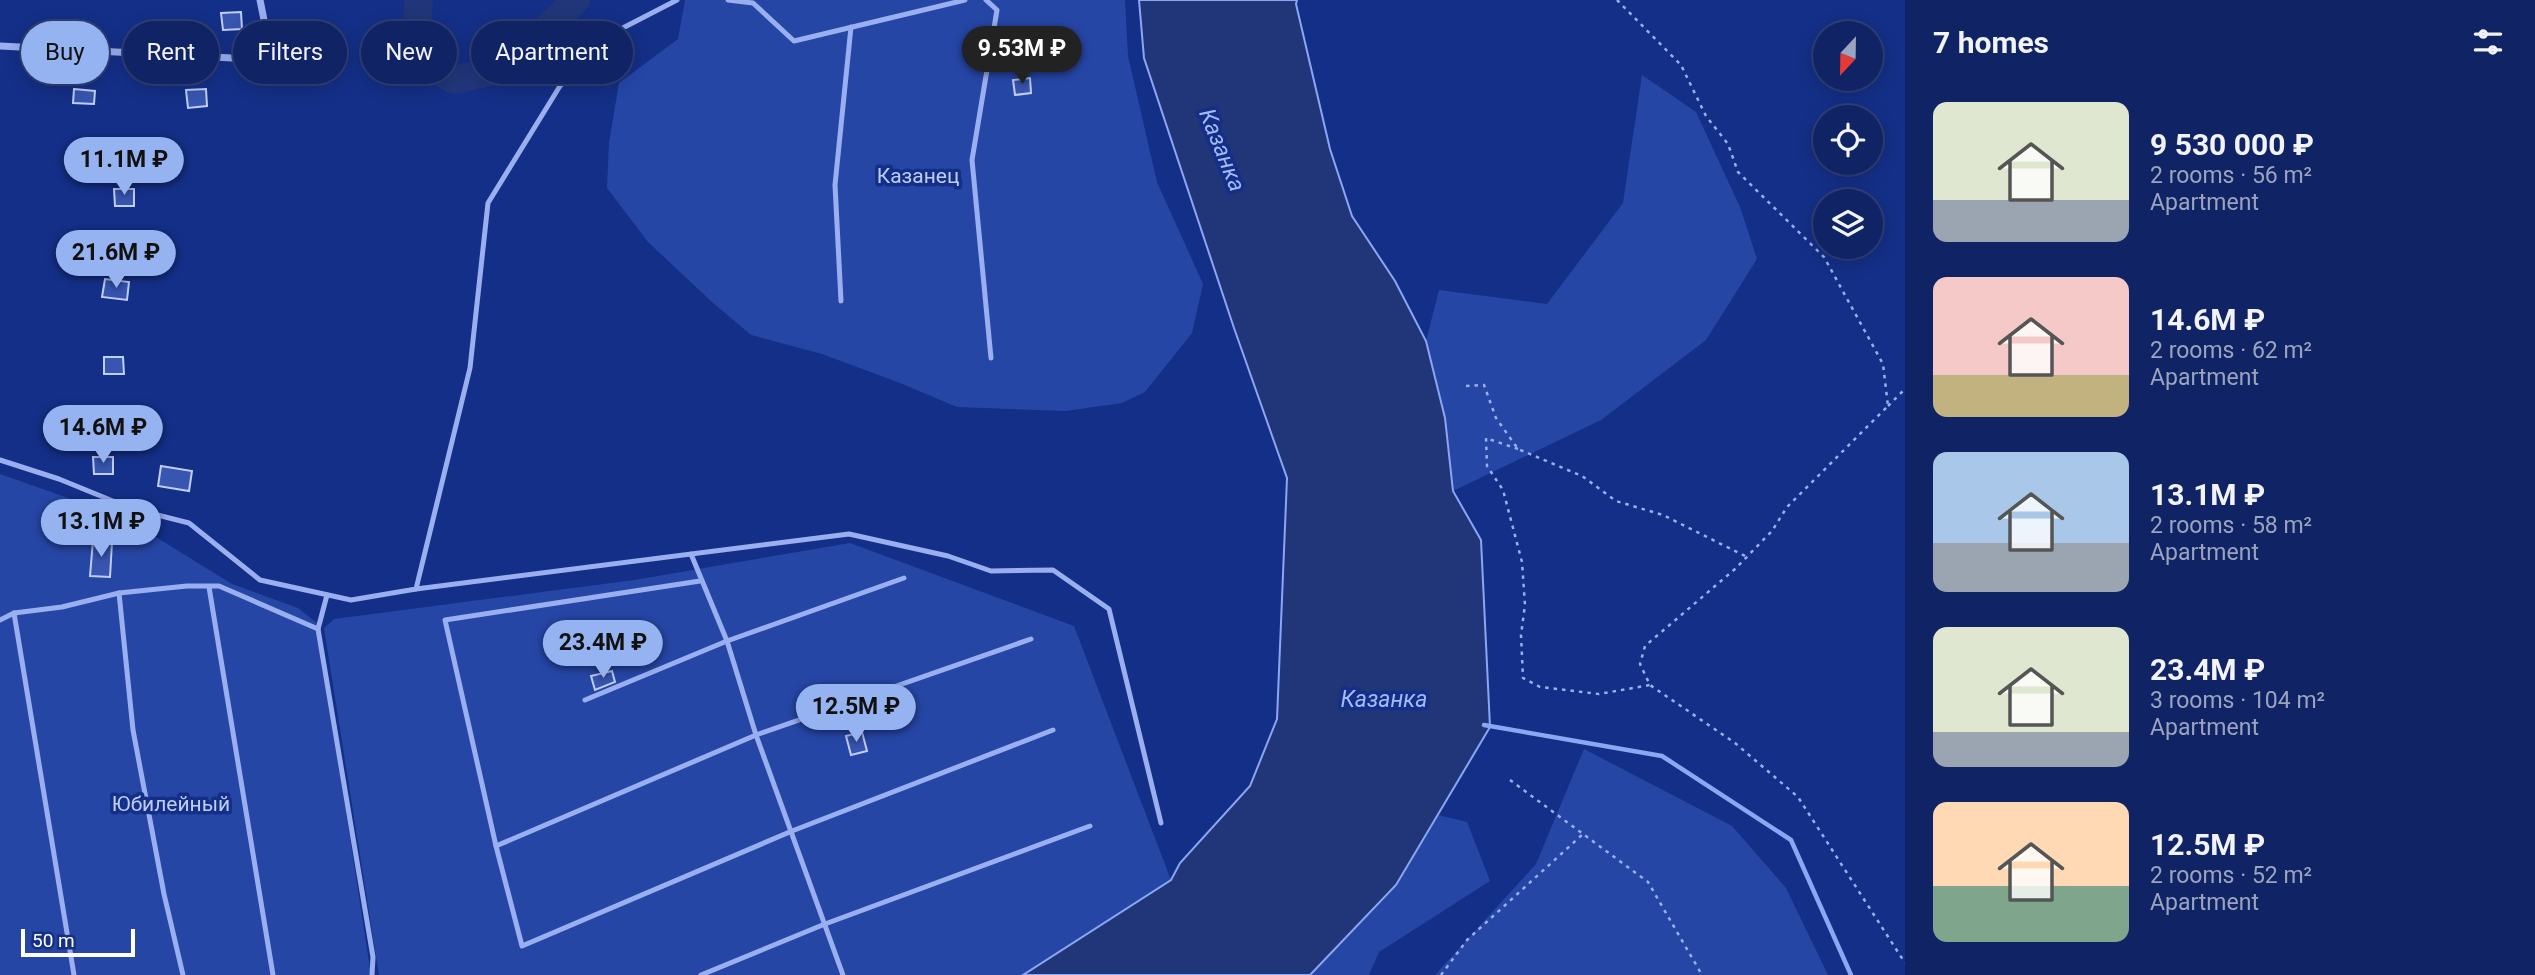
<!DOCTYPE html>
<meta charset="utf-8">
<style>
:root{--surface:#0f2365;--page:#1d2f6e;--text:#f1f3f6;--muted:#9ba4bf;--line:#2f4079;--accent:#95b2f1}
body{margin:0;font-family:Roboto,sans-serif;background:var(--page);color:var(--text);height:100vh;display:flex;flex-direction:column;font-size:26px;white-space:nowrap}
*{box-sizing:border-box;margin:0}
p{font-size:23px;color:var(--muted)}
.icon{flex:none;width:38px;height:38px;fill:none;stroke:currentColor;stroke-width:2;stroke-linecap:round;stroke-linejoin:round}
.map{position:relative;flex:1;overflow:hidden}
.sheet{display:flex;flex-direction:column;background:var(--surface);width:630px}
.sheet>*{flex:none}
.hud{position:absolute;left:21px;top:21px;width:665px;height:63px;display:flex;gap:14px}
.needle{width:46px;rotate:202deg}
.fabs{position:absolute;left:1813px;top:21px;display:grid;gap:14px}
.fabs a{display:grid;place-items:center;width:70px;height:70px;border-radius:50%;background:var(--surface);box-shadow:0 4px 18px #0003,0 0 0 2px var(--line);font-size:35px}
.scale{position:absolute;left:21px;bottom:18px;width:114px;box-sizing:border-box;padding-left:7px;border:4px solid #fff;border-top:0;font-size:19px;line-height:24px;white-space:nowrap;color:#fff;-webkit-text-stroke:5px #142f87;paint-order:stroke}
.price{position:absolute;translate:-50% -60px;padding:0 16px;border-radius:24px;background:var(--accent);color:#111;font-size:23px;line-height:46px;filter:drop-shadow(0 2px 4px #0008)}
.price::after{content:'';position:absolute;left:50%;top:42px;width:21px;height:16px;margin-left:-10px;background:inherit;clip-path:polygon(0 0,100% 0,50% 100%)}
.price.selected{background:#222;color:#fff}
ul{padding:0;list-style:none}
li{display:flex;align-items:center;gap:21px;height:175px;padding:0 28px}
li span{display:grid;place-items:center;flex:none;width:196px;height:140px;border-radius:14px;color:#555}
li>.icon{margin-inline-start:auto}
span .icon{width:84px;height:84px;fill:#fffc;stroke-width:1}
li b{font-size:30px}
h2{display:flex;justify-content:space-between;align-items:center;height:84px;padding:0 28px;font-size:30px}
.chip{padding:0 24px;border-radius:32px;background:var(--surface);box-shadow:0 4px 18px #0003,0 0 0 2px var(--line);font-size:24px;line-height:63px}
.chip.selected{background:var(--accent);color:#111}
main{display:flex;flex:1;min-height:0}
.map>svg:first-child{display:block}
</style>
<main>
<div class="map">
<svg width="1905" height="975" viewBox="0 0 1905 975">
<rect width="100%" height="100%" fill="#142f87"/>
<g fill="#2646a6">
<path d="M685,0h440l3,56 29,126 46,102 -11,49 -47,59 -23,11 -56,8 -109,-4 -57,-24 -78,-29 -71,-19 -39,-33 -64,-60 -41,-54 2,-45 10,-60 59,-44z"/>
<path d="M1642,75l54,37 44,95 17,52 -51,81 -105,80 -148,71 -8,-73 -19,-77 13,-51 108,14 76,-101z"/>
<path d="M0,474l125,44 107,66 66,24 19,15 54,352h-371z"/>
<path d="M850,543l224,83 97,254 -148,95h-644l-55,-347 10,-9 300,-39z"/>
<path d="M1584,749l148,77 54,62 42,87h-393l101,-111z"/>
<path d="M1438,815l29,7 23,59 -111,71 -10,23h-59l86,-90z"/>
</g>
<path fill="#213679" stroke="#8ba6f2" stroke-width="2" d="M1139,0h158l-1,4 34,145 22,67 43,65 31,60 19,77 8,73 28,49 9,187 -94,158 -86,90h-287l148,-95 9,-17 70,-77 27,-67 10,-241 -53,-150 -90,-270z"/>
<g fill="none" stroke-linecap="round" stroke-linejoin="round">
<path stroke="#8ba6f2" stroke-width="4.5" d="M1484,725l178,31 129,84 60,135"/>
<path stroke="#213679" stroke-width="28" d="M419,0l-5,56 40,24 52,-12 70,-68"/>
</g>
<g fill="#3855b0" stroke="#bfcefb" stroke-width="2">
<path d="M241,12l1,17 -19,1 -2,-17z"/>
<path d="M1030,78l1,15 -16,2 -2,-15z"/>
<path d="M74,89l21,2 -1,13 -21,-1z"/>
<path d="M206,89l1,17 -19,2 -2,-18z"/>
<path d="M114,189h20v17h-19z"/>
<path d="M105,279l24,3 -2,18 -25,-3z"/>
<path d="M104,357h19l1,17h-20z"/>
<path d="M97,412h19l1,17h-20z"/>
<path d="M93,457h20v17h-19z"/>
<path d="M161,466l31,5 -3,20 -31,-5z"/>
<path d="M93,540l19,2 -2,35 -20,-1z"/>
<path d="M612,671l3,11 -20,8 -4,-14z"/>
<path d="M862,732l5,19 -16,4 -5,-19z"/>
</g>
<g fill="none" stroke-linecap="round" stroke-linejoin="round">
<g stroke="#99afef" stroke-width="2.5" stroke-dasharray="3.5 5" stroke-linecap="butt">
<path d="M1617,0l64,65 25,51 22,28 10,28 86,85 59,107 5,42 -101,101 -15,24 -37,38 -90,77 -5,18 10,21 85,58 63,54 107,166"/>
<path d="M1466,386l18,-1 12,33 22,31 64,27 34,25 47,14 84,42"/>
<path d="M1888,406l17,-17"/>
<path d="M1518,449l-32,-11 1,28 16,24 19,72 3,43 -4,30 2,43 17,9 59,7 51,-9"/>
<path d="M1510,780l138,102 54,93"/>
<path d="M1441,975l26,-35 116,-106"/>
</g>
<g stroke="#99afef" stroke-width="5">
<path d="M728,0l25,3 41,38 171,-41"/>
<path d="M986,0l11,10 -25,150 19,198"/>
<path d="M841,301l-6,-116 16,-158"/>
<path d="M0,460l59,19 71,29 59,15 71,57 91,20 65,-11 54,-221 18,-165 72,-117 55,-54 62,-32"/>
<path d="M691,554l36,87 29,94 87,240"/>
<path d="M700,581l-255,39 51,226 26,100 270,-115 261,-101"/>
<path d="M209,587l64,388"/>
<path d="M416,589l433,-55 99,22 43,15 62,-1 56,39 52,214"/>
<path d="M119,593l14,137 31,164 19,81"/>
<path d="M327,595l-9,34 55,328 -1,18"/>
<path d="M14,613l60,362"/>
<path d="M0,620l14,-7 48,-6 57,-14 68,-7h32l99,43"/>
<path d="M585,700l142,-59 177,-63"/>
<path d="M496,846l260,-111 275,-96"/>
<path d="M701,975l124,-51 265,-98"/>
</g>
<path stroke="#99afef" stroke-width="7" d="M0,46l272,14 -12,-60"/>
</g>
<g text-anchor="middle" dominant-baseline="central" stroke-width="7" stroke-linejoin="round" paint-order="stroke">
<g font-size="21" fill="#bfcefb" stroke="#142f87">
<text x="918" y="176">Казанец</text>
<text x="171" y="804">Юбилейный</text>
</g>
<g font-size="23" font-style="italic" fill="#a5baf7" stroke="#142f87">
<text transform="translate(1222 150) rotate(68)">Казанка</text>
<text x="1384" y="699">Казанка</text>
</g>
</g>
</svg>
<div class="fabs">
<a><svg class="needle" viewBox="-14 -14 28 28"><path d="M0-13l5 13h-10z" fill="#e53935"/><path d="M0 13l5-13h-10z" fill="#9ba4bf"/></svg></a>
<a><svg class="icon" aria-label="locate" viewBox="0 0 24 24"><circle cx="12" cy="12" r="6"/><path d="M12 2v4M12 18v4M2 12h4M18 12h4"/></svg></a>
<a><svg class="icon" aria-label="layers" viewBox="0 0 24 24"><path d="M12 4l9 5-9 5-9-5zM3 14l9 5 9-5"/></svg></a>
</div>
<div class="scale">50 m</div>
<b class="price selected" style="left:1022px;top:86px">9.53M ₽</b>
<b class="price" style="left:124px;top:197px">11.1M ₽</b>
<b class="price" style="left:116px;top:290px">21.6M ₽</b>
<b class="price" style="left:103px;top:465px">14.6M ₽</b>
<b class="price" style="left:101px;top:559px">13.1M ₽</b>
<b class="price" style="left:603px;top:680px">23.4M ₽</b>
<b class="price" style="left:856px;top:744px">12.5M ₽</b>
<div class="hud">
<a class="chip selected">Buy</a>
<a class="chip">Rent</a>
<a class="chip">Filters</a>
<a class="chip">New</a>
<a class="chip">Apartment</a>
</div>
</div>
<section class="sheet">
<h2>7 homes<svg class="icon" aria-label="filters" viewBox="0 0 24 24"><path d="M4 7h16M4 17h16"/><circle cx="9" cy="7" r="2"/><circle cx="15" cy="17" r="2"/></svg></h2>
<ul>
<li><span style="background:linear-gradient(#dfe7d0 70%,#9aa5b1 0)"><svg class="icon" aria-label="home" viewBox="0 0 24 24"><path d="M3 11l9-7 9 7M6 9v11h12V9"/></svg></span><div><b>9 530 000 ₽</b><p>2 rooms · 56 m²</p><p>Apartment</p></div></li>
<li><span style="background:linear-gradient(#f6c9c9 70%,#c2b280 0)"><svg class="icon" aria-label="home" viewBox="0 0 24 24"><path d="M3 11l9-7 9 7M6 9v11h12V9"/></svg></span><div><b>14.6M ₽</b><p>2 rooms · 62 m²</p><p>Apartment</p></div></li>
<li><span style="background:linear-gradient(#a9c7e8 65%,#9aa5b1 0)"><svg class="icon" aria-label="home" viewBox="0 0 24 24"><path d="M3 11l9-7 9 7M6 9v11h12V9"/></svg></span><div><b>13.1M ₽</b><p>2 rooms · 58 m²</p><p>Apartment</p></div></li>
<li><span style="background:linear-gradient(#dfe7d0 75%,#9aa5b1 0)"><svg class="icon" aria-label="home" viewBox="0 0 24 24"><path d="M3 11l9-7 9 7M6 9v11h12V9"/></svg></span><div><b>23.4M ₽</b><p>3 rooms · 104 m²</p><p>Apartment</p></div></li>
<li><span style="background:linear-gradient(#ffd9b3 60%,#7fa58c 0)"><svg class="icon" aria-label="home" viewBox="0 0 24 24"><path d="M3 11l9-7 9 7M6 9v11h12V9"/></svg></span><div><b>12.5M ₽</b><p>2 rooms · 52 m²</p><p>Apartment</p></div></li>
</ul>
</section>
</main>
